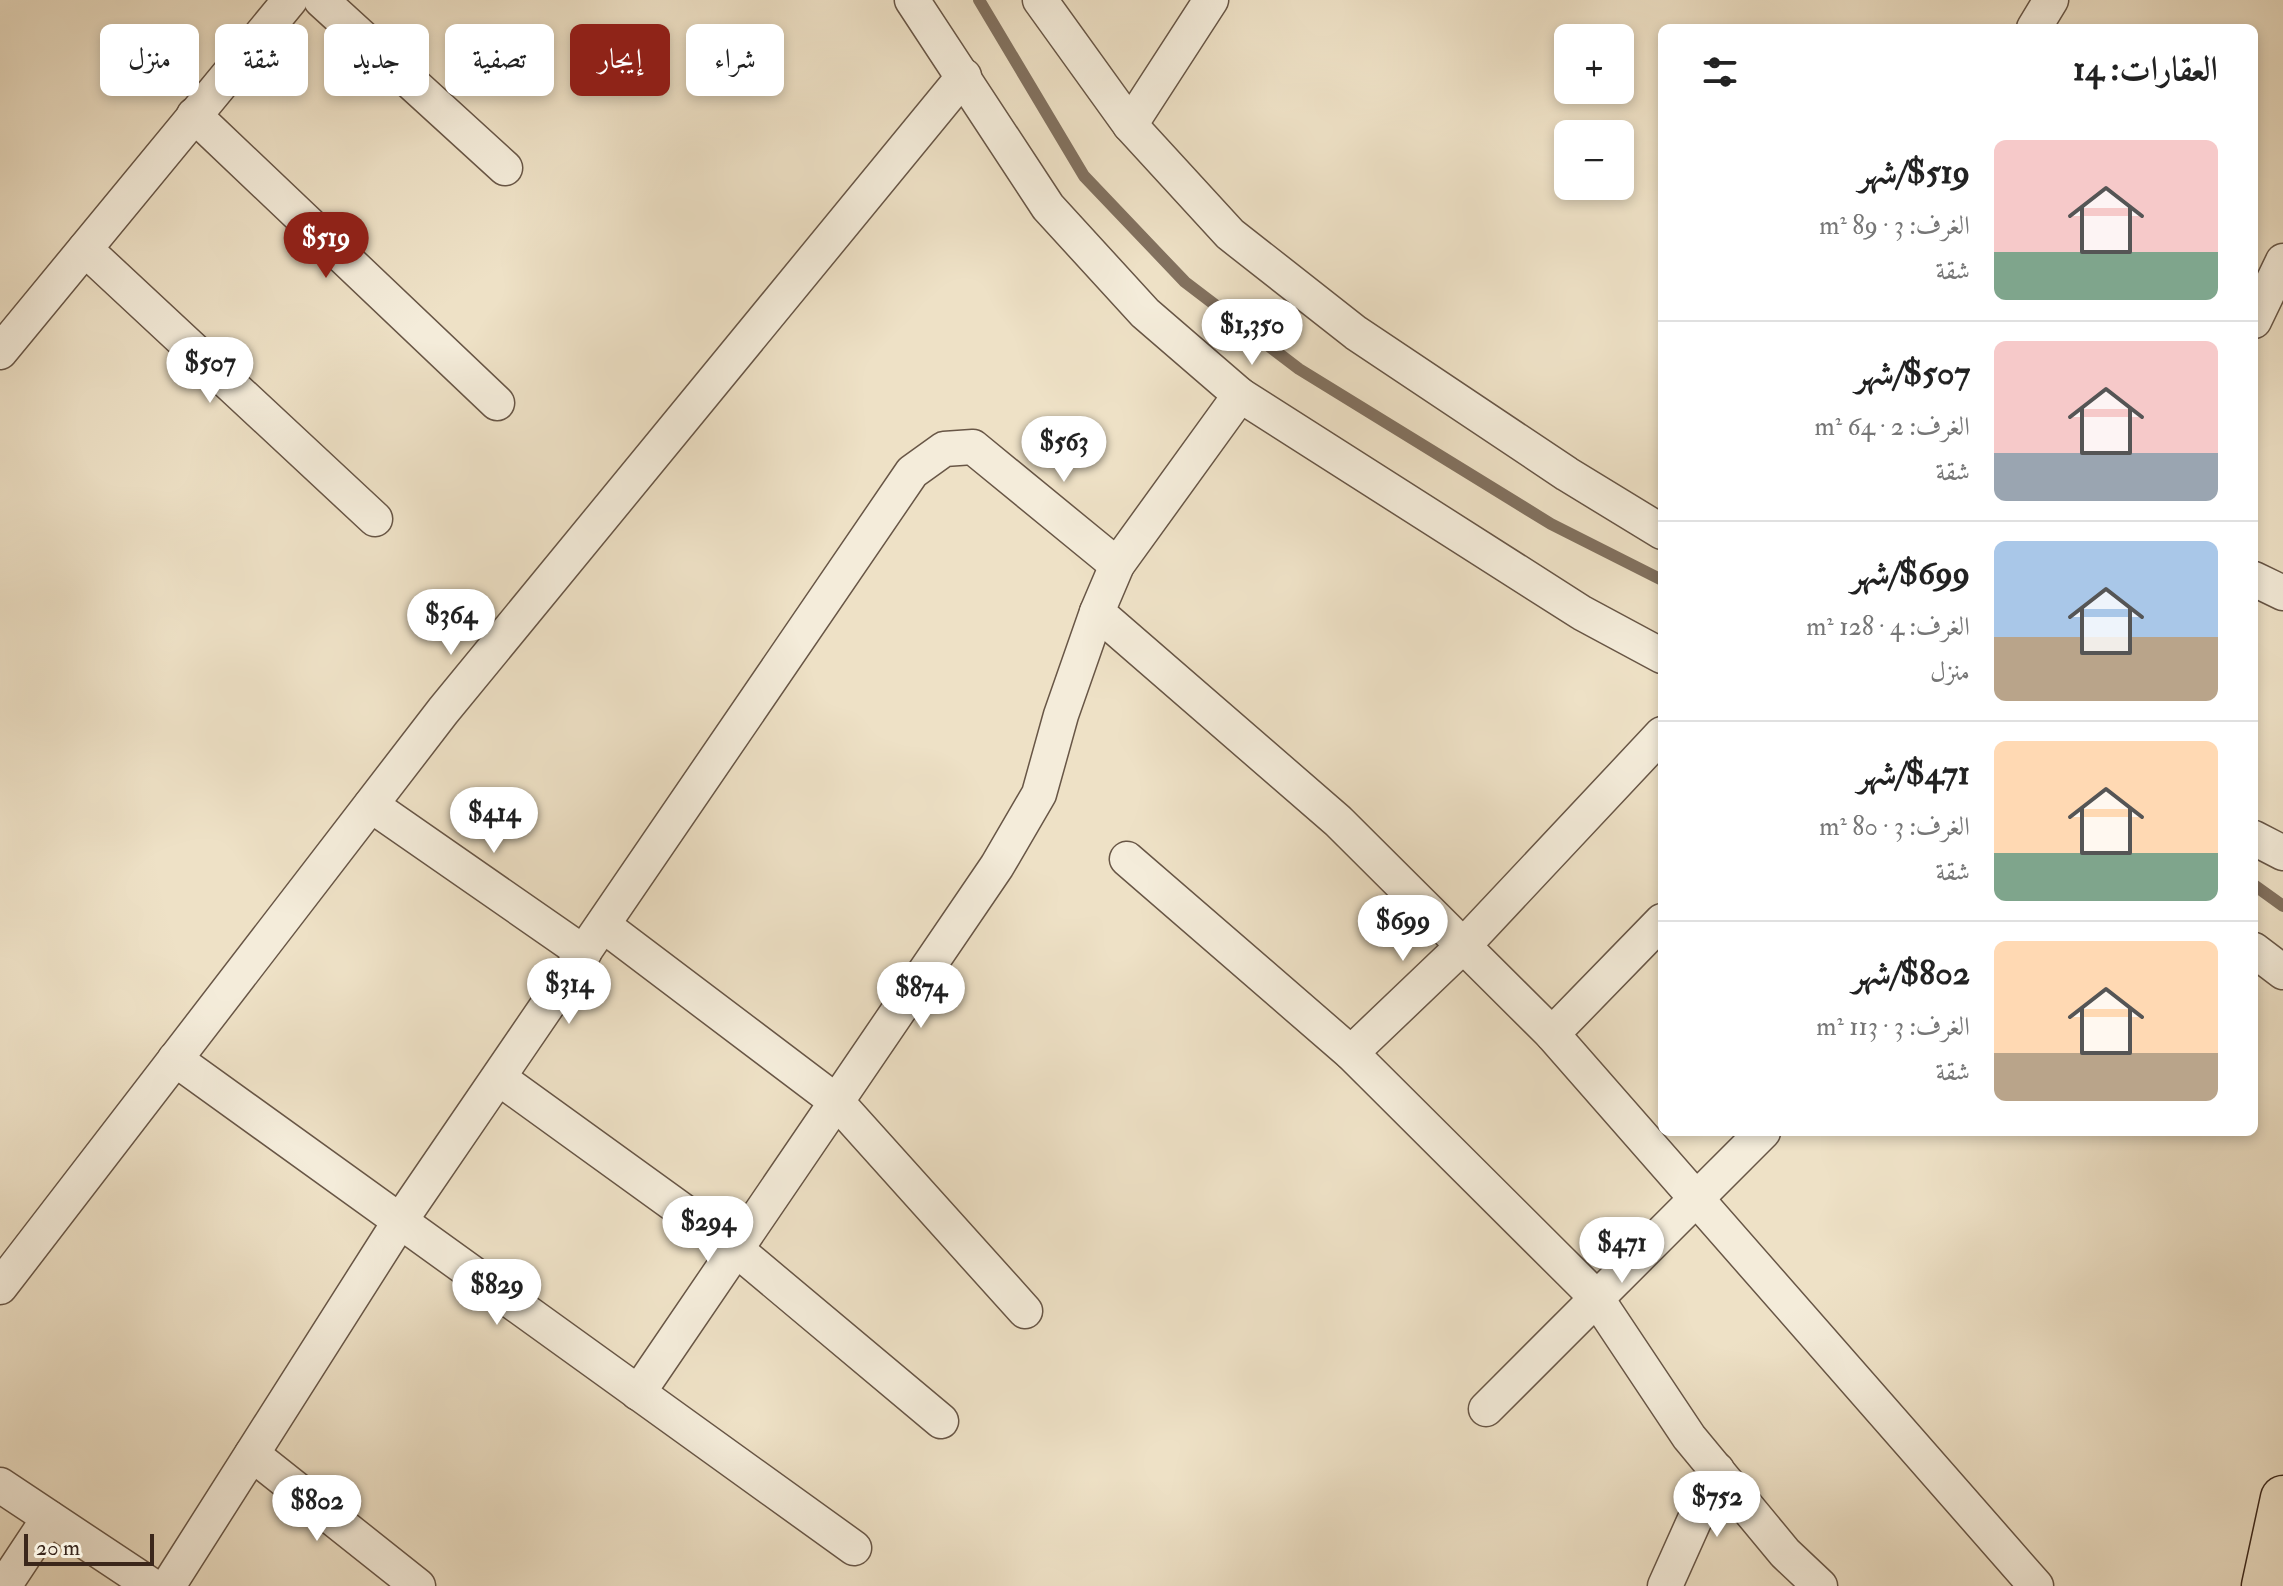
<!DOCTYPE html>
<html lang="ar">
<meta charset="utf-8">
<style>
:root{--surface:#fff;--page:#f6f6f6;--text:#222;--muted:#767676;--line:#e0e0e0;--accent:#8f2418}
body{margin:0;font-family:"IM FELL Double Pica",Amiri,serif;background:var(--page);color:var(--text);direction:rtl;height:100vh;display:flex;flex-direction:column;font-size:30px;white-space:nowrap}
*{box-sizing:border-box;margin:0}
p{font-size:26px;color:var(--muted)}
.icon{flex:none;width:44px;height:44px;fill:none;stroke:currentColor;stroke-width:2;stroke-linecap:round;stroke-linejoin:round}
.map{position:relative;flex:1;overflow:hidden;direction:ltr}
.side{position:absolute;left:1658px;top:24px;width:600px;height:1112px;display:flex;flex-direction:column;background:var(--surface);border-radius:12px;box-shadow:0 4px 12px #0003;direction:rtl}
.side>*{flex:none}
.hud{position:absolute;left:24px;top:24px;width:760px;height:72px;direction:rtl;display:flex;gap:16px}
.fabs{position:absolute;left:1554px;top:24px;display:grid;gap:16px}
.fabs a{display:grid;place-items:center;width:80px;height:80px;border-radius:12px;background:var(--surface);box-shadow:0 4px 12px #0003;font-size:40px}
.scale{position:absolute;left:24px;bottom:20px;width:130px;box-sizing:border-box;padding-left:8px;border:4px solid #3b271b;border-top:0;font-size:22px;line-height:28px;white-space:nowrap;color:#3b271b;-webkit-text-stroke:6px #f4ecda;paint-order:stroke}
.price{position:absolute;translate:-50% -68px;padding:0 18px;border-radius:28px;background:#fff;color:#222;font-size:26px;line-height:52px;filter:drop-shadow(0 2px 4px #0008)}
.price::after{content:'';position:absolute;left:50%;top:48px;width:24px;height:18px;margin-left:-12px;background:inherit;clip-path:polygon(0 0,100% 0,50% 100%)}
.price.active{background:var(--accent);color:#fff}
ul{padding:0;list-style:none}
li{display:flex;align-items:center;gap:24px;height:200px;padding:0 40px}
li+li{border-top:2px solid var(--line)}
li span{display:grid;place-items:center;flex:none;width:224px;height:160px;border-radius:12px;color:#555}
li>.icon{margin-inline-start:auto}
span .icon{width:96px;height:96px;fill:#fffc;stroke-width:1}
li b{font-size:34px}
h2{display:flex;justify-content:space-between;align-items:center;height:96px;padding:0 40px;font-size:34px}
.tag{padding:0 28px;border-radius:12px;background:var(--surface);box-shadow:0 4px 12px #0003;font-size:28px;line-height:72px}
.tag.active{background:var(--accent);color:#fff}
.map>svg:first-child{display:block}
</style>
<div class="map">
<svg width="2283" height="1586" viewBox="0 0 2283 1586">
<rect width="100%" height="100%" fill="#eee1c6"/>
<filter id="stains"><feTurbulence type="fractalNoise" baseFrequency=".0025" numOctaves="4"/><feColorMatrix values="0 0 0 0 .2 0 0 0 0 .09 0 0 0 0 .02 0 0 0 .5 -.17"/></filter>
<radialGradient id="worn" r=".72"><stop offset=".6" stop-color="#630" stop-opacity="0"/><stop offset="1" stop-color="#630" stop-opacity=".3"/></radialGradient>
<g fill="none" stroke-linecap="round" stroke-linejoin="round">
<g stroke="#82715f" stroke-width="12">
<path d="M979,0l105,176 101,106 114,87 252,155 111,56"/>
<path d="M2254,885l29,21"/>
</g>
<defs>
<g id="street">
<path d="M321,0l184,168"/>
<path d="M912,0l136,207 97,106 95,82 342,218 80,43"/>
<path d="M1040,0l90,125 100,109 126,99 211,141 95,58"/>
<path d="M2034,28l17,-28"/>
<path d="M194,115l303,288"/>
<path d="M1130,125l81,-125"/>
<path d="M85,249l290,270"/>
<path d="M2254,321l29,-60"/>
<path d="M0,352l290,-352"/>
<path d="M1240,395l-123,170 -20,47 241,209 214,213 484,552"/>
<path d="M2254,579l29,14"/>
<path d="M371,805l213,148"/>
<path d="M2254,838l29,15"/>
<path d="M1127,859l224,194 113,-108 198,-211"/>
<path d="M603,925l234,177 188,209"/>
<path d="M2254,950l29,22"/>
<path d="M1552,1034l110,-113"/>
<path d="M1351,1053l244,243 94,141 96,116 35,33"/>
<path d="M175,1059l679,489"/>
<path d="M499,1078l238,172 204,171"/>
<path d="M0,1287l443,-576 521,-635"/>
<path d="M638,1393l359,-527 42,-72 22,-79 36,-103"/>
<path d="M1486,1409l277,-277"/>
<path d="M252,1454l166,132"/>
<path d="M0,1485l152,101"/>
<path d="M4,1586l45,-68"/>
<path d="M168,1586l232,-365 512,-749 32,-23 29,-2 144,118"/>
<path d="M1665,1586l52,-116"/>
</g>
<path id="highway" d="M2264,1586l19,-88"/>
</defs>
<use href="#street" stroke="#685646" stroke-width="37"/>
<use href="#highway" stroke="#3b271b" stroke-width="47"/>
<use href="#street" stroke="#f4ecda" stroke-width="34"/>
<use href="#highway" stroke="#eee1c6" stroke-width="44"/>
</g>
<rect width="100%" height="100%" filter="url(#stains)"/>
<rect width="100%" height="100%" fill="url(#worn)"/>
</svg>
<div class="fabs">
<a>+</a>
<a>−</a>
</div>
<div class="scale">20 m</div>
<b class="price active" style="left:326px;top:280px">$519</b>
<b class="price" style="left:1252px;top:367px">$1,350</b>
<b class="price" style="left:210px;top:405px">$507</b>
<b class="price" style="left:1064px;top:484px">$563</b>
<b class="price" style="left:451px;top:657px">$364</b>
<b class="price" style="left:494px;top:855px">$414</b>
<b class="price" style="left:1403px;top:963px">$699</b>
<b class="price" style="left:569px;top:1026px">$314</b>
<b class="price" style="left:921px;top:1030px">$874</b>
<b class="price" style="left:708px;top:1264px">$294</b>
<b class="price" style="left:1622px;top:1285px">$471</b>
<b class="price" style="left:497px;top:1327px">$829</b>
<b class="price" style="left:1717px;top:1539px">$752</b>
<b class="price" style="left:317px;top:1543px">$802</b>
<div class="hud">
<a class="tag">شراء</a>
<a class="tag active">إيجار</a>
<a class="tag">تصفية</a>
<a class="tag">جديد</a>
<a class="tag">شقة</a>
<a class="tag">منزل</a>
</div>
<section class="side">
<h2>العقارات: 14<svg class="icon" aria-label="filters" viewBox="0 0 24 24"><path d="M4 7h16M4 17h16"/><circle cx="9" cy="7" r="2"/><circle cx="15" cy="17" r="2"/></svg></h2>
<ul>
<li><span style="background:linear-gradient(#f6c9c9 70%,#7fa58c 0)"><svg class="icon" aria-label="home" viewBox="0 0 24 24"><path d="M3 11l9-7 9 7M6 9v11h12V9"/></svg></span><div><b>$519/شهر</b><p>الغرف: 3 · 89 m²</p><p>شقة</p></div></li>
<li><span style="background:linear-gradient(#f6c9c9 70%,#9aa5b1 0)"><svg class="icon" aria-label="home" viewBox="0 0 24 24"><path d="M3 11l9-7 9 7M6 9v11h12V9"/></svg></span><div><b>$507/شهر</b><p>الغرف: 2 · 64 m²</p><p>شقة</p></div></li>
<li><span style="background:linear-gradient(#a9c7e8 60%,#b9a48a 0)"><svg class="icon" aria-label="home" viewBox="0 0 24 24"><path d="M3 11l9-7 9 7M6 9v11h12V9"/></svg></span><div><b>$699/شهر</b><p>الغرف: 4 · 128 m²</p><p>منزل</p></div></li>
<li><span style="background:linear-gradient(#ffd9b3 70%,#7fa58c 0)"><svg class="icon" aria-label="home" viewBox="0 0 24 24"><path d="M3 11l9-7 9 7M6 9v11h12V9"/></svg></span><div><b>$471/شهر</b><p>الغرف: 3 · 80 m²</p><p>شقة</p></div></li>
<li><span style="background:linear-gradient(#ffd9b3 70%,#b9a48a 0)"><svg class="icon" aria-label="home" viewBox="0 0 24 24"><path d="M3 11l9-7 9 7M6 9v11h12V9"/></svg></span><div><b>$802/شهر</b><p>الغرف: 3 · 113 m²</p><p>شقة</p></div></li>
</ul>
</section>
</div>
